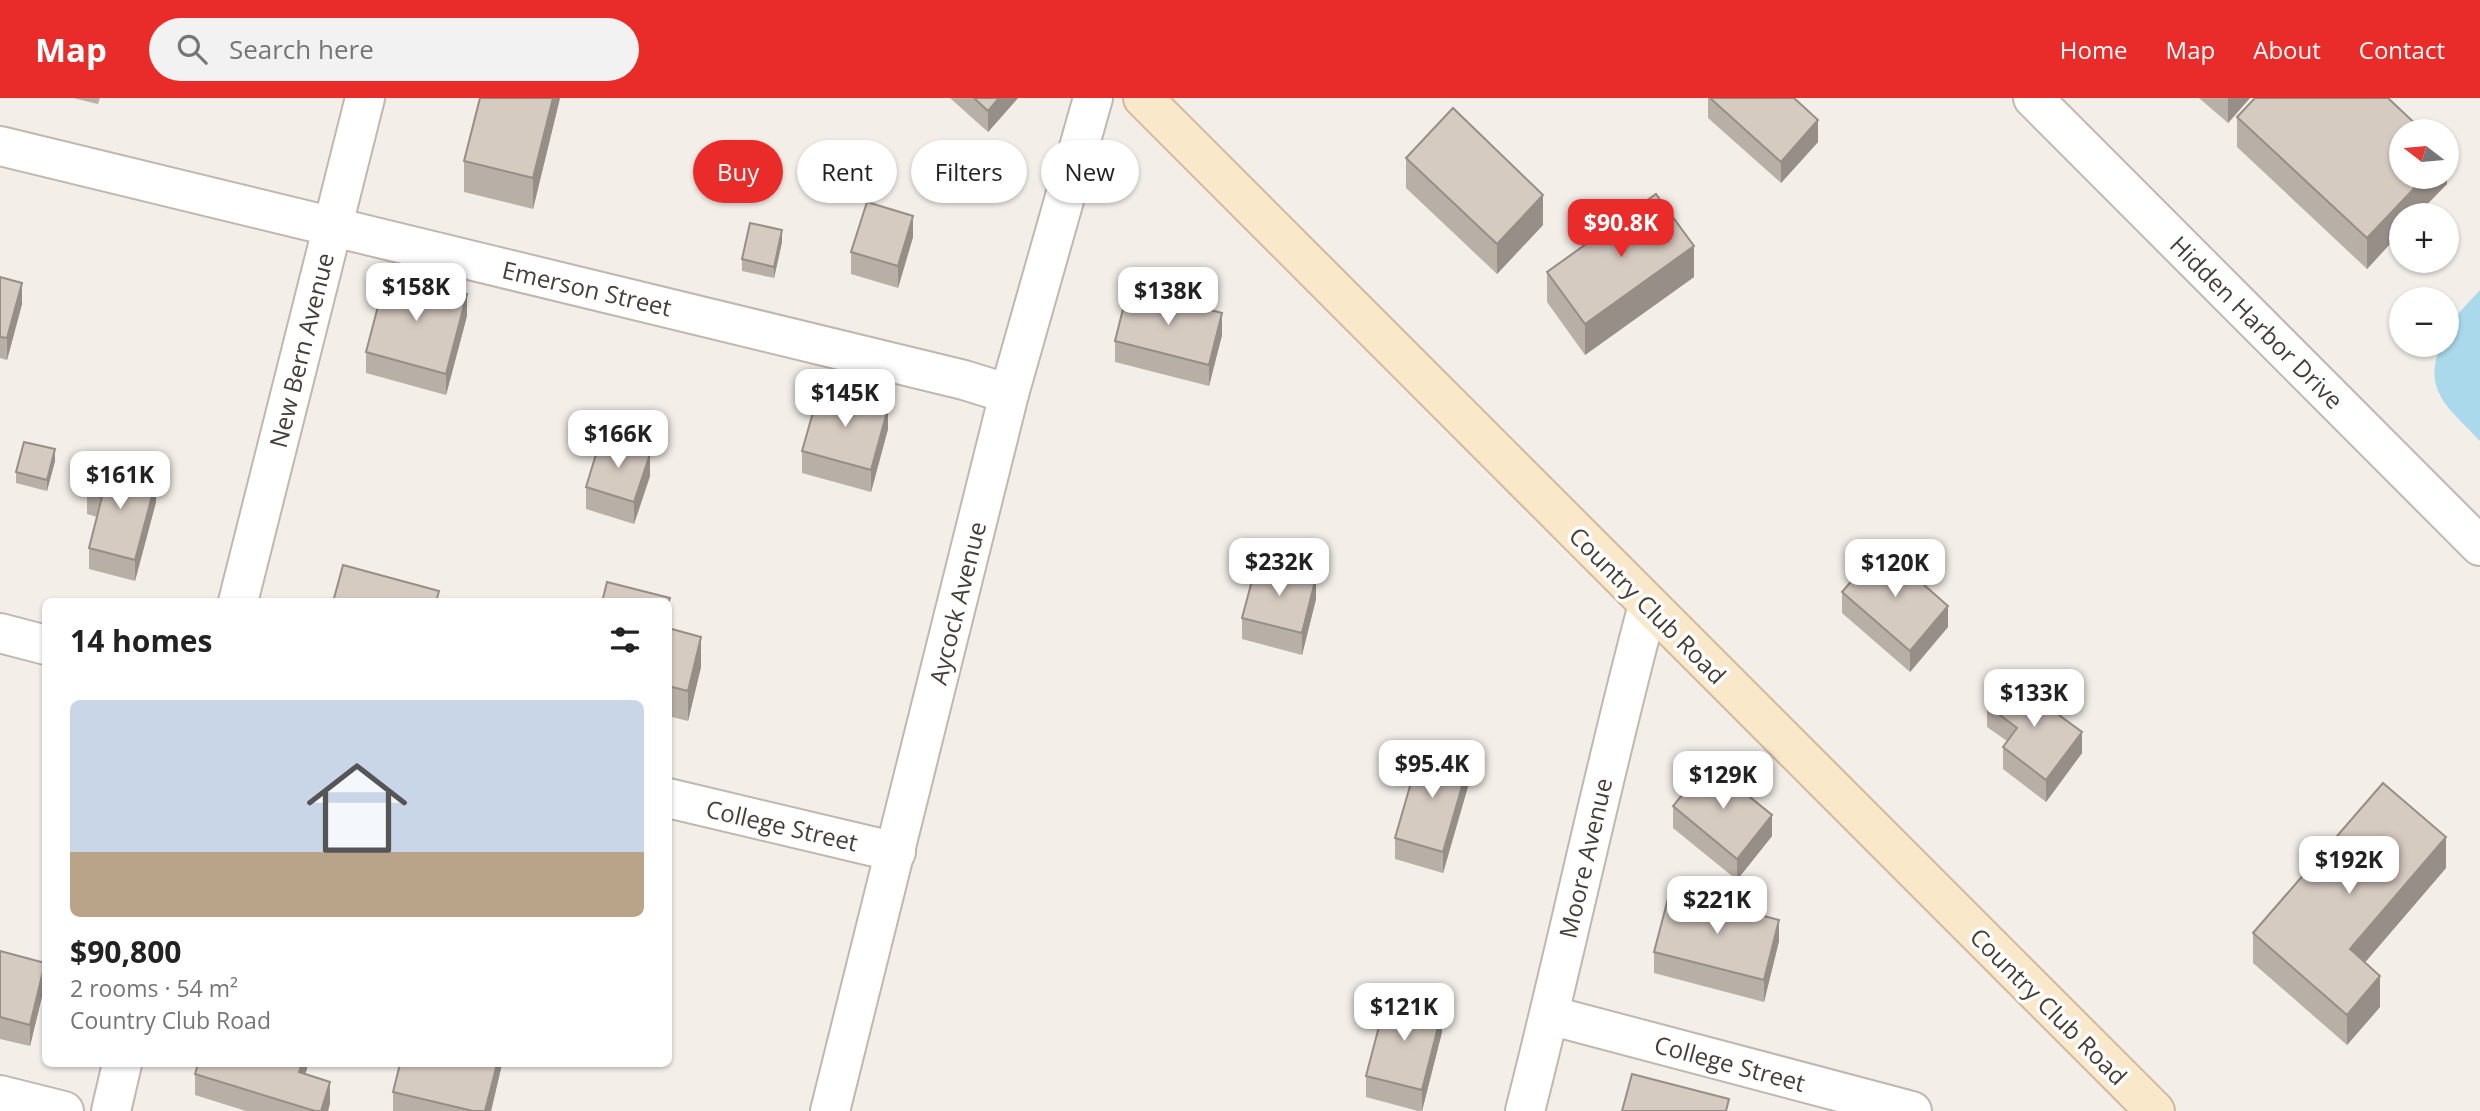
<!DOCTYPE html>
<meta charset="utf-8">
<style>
:root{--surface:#fff;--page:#f2f2f2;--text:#222;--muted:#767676;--line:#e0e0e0;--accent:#e92b29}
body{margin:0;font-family:"Open Sans",sans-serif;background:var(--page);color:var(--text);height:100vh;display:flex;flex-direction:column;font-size:26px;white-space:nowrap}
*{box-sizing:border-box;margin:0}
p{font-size:23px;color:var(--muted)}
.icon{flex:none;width:38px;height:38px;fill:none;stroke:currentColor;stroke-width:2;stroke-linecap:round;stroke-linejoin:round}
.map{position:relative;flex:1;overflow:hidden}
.drawer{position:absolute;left:42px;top:500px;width:630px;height:469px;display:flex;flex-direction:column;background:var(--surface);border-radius:10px;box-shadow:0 2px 5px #0004}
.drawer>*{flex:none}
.banner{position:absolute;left:693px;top:42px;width:665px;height:63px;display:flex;gap:14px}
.needle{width:46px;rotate:286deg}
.tools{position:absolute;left:2389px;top:21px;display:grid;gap:14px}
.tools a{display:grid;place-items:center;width:70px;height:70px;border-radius:50%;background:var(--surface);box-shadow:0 2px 5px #0004;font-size:35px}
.price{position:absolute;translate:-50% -60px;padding:0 16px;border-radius:14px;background:#fff;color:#222;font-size:23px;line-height:46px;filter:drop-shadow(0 2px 4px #0008)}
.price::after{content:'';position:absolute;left:50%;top:42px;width:21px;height:16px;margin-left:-10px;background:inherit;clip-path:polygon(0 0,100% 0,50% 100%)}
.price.active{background:var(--accent);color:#fff}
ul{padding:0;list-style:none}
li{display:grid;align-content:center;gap:14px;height:371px;padding:0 28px}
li+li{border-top:2px solid var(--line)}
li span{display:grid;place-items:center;height:217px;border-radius:10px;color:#555}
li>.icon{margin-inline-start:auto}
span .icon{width:126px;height:126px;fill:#fffc;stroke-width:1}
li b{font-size:30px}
h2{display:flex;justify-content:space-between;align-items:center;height:84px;padding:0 28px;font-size:30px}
.chip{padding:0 24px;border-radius:32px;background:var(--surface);box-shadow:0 2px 5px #0004;font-size:24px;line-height:63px}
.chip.active{background:var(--accent);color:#fff}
header{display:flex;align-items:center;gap:42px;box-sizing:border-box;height:98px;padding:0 35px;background:var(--accent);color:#fff}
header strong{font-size:33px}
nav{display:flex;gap:38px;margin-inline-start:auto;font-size:24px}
.search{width:490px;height:63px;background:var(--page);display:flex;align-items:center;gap:18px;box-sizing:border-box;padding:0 24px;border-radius:38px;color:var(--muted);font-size:26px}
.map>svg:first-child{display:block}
</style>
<header>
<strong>Map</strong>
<div class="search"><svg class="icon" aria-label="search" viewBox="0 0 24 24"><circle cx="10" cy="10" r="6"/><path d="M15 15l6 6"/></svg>Search here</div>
<nav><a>Home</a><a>Map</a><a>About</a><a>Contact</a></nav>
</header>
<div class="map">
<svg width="2480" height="1013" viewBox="0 0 2480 1013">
<rect width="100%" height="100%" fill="#f3eee8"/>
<path fill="#a9d9eb" d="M2480,192v151c-29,-32 -59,-49 -39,-96h5c0,-23 20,-39 34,-55z"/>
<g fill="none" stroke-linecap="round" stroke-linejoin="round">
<defs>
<g id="street">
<path d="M2033,0l447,448"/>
<path d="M0,48c321,79 643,154 964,234l45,14"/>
<path d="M238,504l127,-504"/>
<path d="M0,535l46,12"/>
<path d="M668,700l228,54"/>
<path d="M1549,917l363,96"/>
<path d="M0,997l64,16"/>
<path d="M111,1013l11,-47"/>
<path d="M830,1013l179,-717 84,-296"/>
<path d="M1525,1013c43,-168 78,-338 123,-506"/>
</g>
<path id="secondary" d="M1143,0l1012,1013"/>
</defs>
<use href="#street" stroke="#c0b7ae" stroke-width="42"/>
<use href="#secondary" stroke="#cfba9b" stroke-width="42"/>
<use href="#street" stroke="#fff" stroke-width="38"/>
<use href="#secondary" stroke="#fae8cb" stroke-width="38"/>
</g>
<g fill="#b8afa6">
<path d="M73,0h27l-2,6z"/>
<path d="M480,0h80l-27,111 -69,-17v-31z"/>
<path d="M950,0h68l-30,34z"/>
<path d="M1708,0h86l24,44 -37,41 -73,-65z"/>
<path d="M2199,0h51l-22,25z"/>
<path d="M2237,19l210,67 -46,31v17l-34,37 -130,-122z"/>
<path d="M1406,60l137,67 -46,49 -91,-86z"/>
<path d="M913,139l-15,51 -47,-14v-22z"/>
<path d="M782,144l-8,36 -32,-7v-12z"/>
<path d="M1547,174l147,5 -109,78 -38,-53z"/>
<path d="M0,179l22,27 -15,56 -7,-2z"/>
<path d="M467,218l-21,79 -80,-22v-21z"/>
<path d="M1222,237l-13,51 -94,-24v-21z"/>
<path d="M888,331l-17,63 -69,-19v-22z"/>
<path d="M55,363l-8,30 -31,-8v-11z"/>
<path d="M650,378l-16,48 -48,-15v-22z"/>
<path d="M87,395l69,9 -21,79 -46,-12v-21l8,-31 -10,-3z"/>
<path d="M1842,494l106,35 -38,45 -68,-59z"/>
<path d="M1316,501l-14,56 -60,-16v-21z"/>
<path d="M668,504l2,26 31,39 -13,54 -20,-5z"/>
<path d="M1987,607l95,48 -36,49 -43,-33v-22l4,-6 -20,-14z"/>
<path d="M1469,685l-26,90 -48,-14v-21z"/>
<path d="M1673,708l99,30 -35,44 -64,-52z"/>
<path d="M2446,770l-81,94 15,45 -33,38 -94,-82v-30z"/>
<path d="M1779,843l-15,61 -110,-29v-21z"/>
<path d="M0,853l45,33 -15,62 -30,-7z"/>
<path d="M1442,934l-20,79h-4l-52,-14v-21z"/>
<path d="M307,966l-2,10 25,29 -2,8h-82l-51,-16v-21z"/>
<path d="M502,966l-11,47h-98v-19z"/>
</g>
<g fill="#968e87">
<path d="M553,0h7l-27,111v-31z"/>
<path d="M999,0h19l-30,34v-21z"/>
<path d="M2228,0h22l-22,25z"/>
<path d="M1818,22v22l-37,41v-21z"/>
<path d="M2447,55v31l-30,31h-16v17l-34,37v-31l58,-61h21z"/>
<path d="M1543,97v30l-46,49v-30z"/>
<path d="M913,118v21l-15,51v-22z"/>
<path d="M782,132v12l-8,36v-11z"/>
<path d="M1694,148v31l-109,78v-31z"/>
<path d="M22,185v21l-15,56v-22z"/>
<path d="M467,196v22l-21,79v-21z"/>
<path d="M1222,215v22l-13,51v-21z"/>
<path d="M888,310v21l-17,63v-22z"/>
<path d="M55,351v12l-8,30v-11z"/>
<path d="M650,356v22l-16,48v-22z"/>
<path d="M156,383v21l-21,79v-21z"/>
<path d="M1316,479v22l-14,56v-22z"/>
<path d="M670,500v30l-2,5v-30z"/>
<path d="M1948,508v21l-38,45v-21z"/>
<path d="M701,539v30l-13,54v-30z"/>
<path d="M2082,634v21l-36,49v-22z"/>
<path d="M1469,664v21l-26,90v-21z"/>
<path d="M1772,717v21l-35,44v-21z"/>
<path d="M2446,739v31l-96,112v-31z"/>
<path d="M1779,822v21l-15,61v-22z"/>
<path d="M45,865v21l-15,62v-21z"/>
<path d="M2380,878v31l-33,38v-30z"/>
<path d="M1442,913v21l-20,79v-21z"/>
<path d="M302,966h5v5l-8,24v-21z"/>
<path d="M497,966h5l-11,47h-6z"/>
<path d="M330,984v21l-2,8h-7z"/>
</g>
<g fill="#d6cbc1" stroke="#968e87" stroke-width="2">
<path d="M480,0h73l-20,80 -69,-17z"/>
<path d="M974,0h25l-11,13z"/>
<path d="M1710,0h84l24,22 -37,42z"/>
<path d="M2255,0h133l35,33h-22v46h24l-58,61 -130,-121z"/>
<path d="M1453,10l90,87 -46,49 -91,-86z"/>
<path d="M1656,96l38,52 -109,78 -38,-52z"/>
<path d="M867,104l46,14 -15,50 -47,-14z"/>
<path d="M750,125l32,7 -8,37 -32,-8z"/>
<path d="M387,174l80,22 -21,80 -80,-22z"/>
<path d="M0,179l22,6 -15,55 -7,-1z"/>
<path d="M1128,191l94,24 -13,52 -94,-24z"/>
<path d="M820,290l68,20 -17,62 -69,-19z"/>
<path d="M601,340l49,16 -16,48 -48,-15z"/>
<path d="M24,344l31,7 -8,31 -31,-8z"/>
<path d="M94,367l62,16 -21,79 -46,-12 13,-51 -15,-4z"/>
<path d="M1881,449l67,59 -38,45 -68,-59z"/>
<path d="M1257,464l59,15 -14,56 -60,-15z"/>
<path d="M343,467l96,26 -3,11h-103z"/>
<path d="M607,484l63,16 -2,5 -66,-1z"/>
<path d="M668,530l33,9 -13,54 -20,-5z"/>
<path d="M2007,579l75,55 -36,48 -43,-33 14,-19 -30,-23z"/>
<path d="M1421,650l48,14 -26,90 -48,-14z"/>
<path d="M1708,665l64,52 -35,44 -64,-53z"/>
<path d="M2383,685l63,54 -96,112 30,27 -33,39 -94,-82z"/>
<path d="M1670,793l109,29 -15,60 -110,-28z"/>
<path d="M0,853l45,12 -15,62 -30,-8z"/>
<path d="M1387,898l55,15 -20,79 -56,-14z"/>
<path d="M198,966h104l-3,8 31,10 -9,29h-6l-120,-37z"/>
<path d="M400,966h97l-12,47h-12l-80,-19z"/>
<path d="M1632,976l97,25 -3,12h-104z"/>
</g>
<g text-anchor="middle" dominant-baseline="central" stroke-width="7" stroke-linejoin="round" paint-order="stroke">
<g font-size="24" fill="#463e37" stroke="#fff">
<text transform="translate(587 190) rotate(13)">Emerson Street</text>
<text transform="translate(2257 224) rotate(45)">Hidden Harbor Drive</text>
<text transform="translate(301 252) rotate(-76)">New Bern Avenue</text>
<text transform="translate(957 505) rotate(-76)">Aycock Avenue</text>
<text transform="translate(1648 507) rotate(45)">Country Club Road</text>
<text transform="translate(782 727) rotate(13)">College Street</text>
<text transform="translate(1585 760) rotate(-77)">Moore Avenue</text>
<text transform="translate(2049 908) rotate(45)">Country Club Road</text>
<text transform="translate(1730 965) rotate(15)">College Street</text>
</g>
</g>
</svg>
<div class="tools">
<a><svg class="needle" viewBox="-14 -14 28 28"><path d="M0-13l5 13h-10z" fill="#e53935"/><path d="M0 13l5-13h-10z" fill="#767676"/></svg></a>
<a>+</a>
<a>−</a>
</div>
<b class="price active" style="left:1621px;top:161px">$90.8K</b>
<b class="price" style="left:416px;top:225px">$158K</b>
<b class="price" style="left:1168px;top:229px">$138K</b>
<b class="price" style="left:845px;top:331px">$145K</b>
<b class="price" style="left:618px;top:372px">$166K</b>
<b class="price" style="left:120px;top:413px">$161K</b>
<b class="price" style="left:1279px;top:500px">$232K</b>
<b class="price" style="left:1895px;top:501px">$120K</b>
<b class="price" style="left:2034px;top:631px">$133K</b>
<b class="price" style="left:1432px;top:702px">$95.4K</b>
<b class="price" style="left:1723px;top:713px">$129K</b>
<b class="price" style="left:2349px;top:798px">$192K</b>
<b class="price" style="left:1717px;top:838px">$221K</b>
<b class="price" style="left:1404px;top:945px">$121K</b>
<div class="banner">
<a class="chip active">Buy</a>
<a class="chip">Rent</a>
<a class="chip">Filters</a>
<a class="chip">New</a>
</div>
<section class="drawer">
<h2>14 homes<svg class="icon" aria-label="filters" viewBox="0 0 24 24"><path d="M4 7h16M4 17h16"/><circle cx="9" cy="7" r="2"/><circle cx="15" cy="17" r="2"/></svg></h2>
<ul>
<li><span style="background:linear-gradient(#c9d6e8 70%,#b9a48a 0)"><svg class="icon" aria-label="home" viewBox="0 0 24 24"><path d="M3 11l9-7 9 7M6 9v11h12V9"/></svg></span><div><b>$90,800</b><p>2 rooms · 54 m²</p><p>Country Club Road</p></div></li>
</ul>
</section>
</div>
